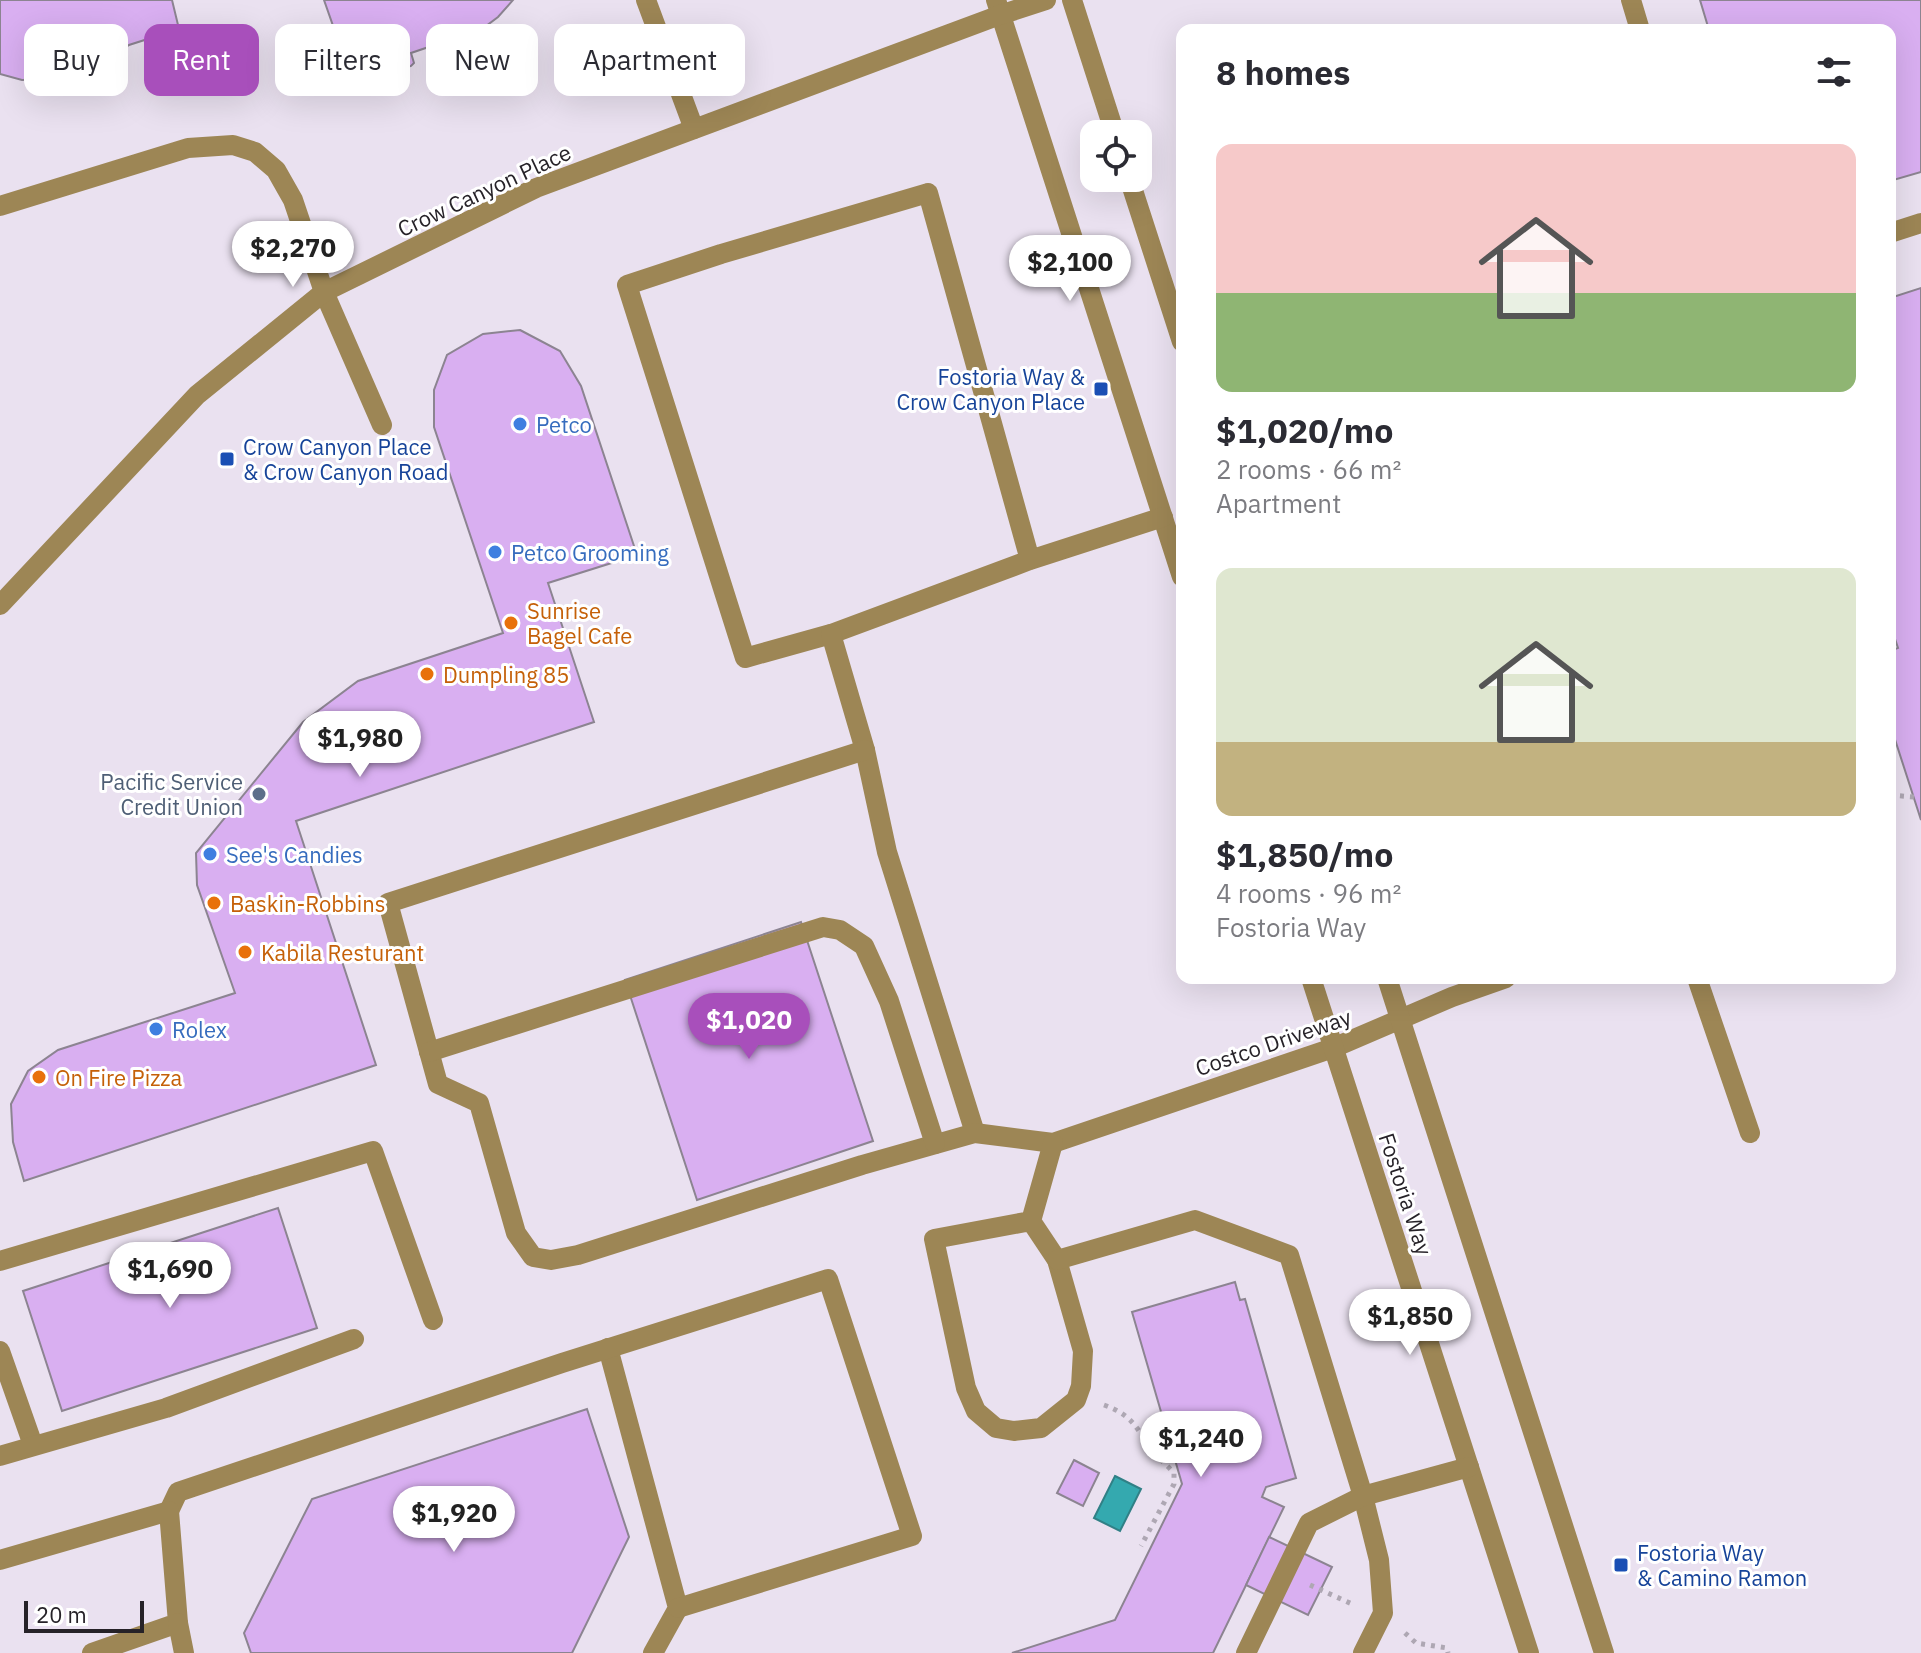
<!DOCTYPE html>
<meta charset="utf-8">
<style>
:root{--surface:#fff;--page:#f2f2f3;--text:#2b2b33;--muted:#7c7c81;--accent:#a84fbb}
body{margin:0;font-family:"IBM Plex Sans",sans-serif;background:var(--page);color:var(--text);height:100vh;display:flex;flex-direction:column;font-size:30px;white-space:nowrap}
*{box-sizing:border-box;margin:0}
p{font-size:26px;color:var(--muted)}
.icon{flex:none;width:44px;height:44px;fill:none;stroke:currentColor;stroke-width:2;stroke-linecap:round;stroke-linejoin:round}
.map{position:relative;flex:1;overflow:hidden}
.panel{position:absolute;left:1176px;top:24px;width:720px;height:960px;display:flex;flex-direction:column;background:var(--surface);border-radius:16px;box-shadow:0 8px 32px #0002}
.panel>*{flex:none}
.guide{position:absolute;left:24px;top:24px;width:760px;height:72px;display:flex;gap:16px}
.controls{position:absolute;left:1080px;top:120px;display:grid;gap:16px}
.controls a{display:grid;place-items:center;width:72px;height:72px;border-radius:16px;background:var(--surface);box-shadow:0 8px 32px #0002;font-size:40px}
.scale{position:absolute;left:24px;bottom:20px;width:120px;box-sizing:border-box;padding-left:8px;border:4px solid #262228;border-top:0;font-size:22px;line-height:28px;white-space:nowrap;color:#262228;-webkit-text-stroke:6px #fff;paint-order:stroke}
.price{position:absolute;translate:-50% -68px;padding:0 18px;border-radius:28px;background:#fff;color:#222;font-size:26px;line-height:52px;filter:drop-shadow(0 2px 4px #0008)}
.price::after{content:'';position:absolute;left:50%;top:48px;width:24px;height:18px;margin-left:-12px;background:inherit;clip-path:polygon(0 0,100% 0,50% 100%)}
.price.active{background:var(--accent);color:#fff}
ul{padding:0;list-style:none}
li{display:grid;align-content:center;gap:16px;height:424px;padding:0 40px}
li span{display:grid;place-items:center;height:248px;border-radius:16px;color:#555}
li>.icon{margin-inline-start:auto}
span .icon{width:144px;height:144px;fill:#fffc;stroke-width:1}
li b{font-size:34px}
h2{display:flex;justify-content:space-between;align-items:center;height:96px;padding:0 40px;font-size:34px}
.tag{padding:0 28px;border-radius:16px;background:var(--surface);box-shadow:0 8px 32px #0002;font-size:28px;line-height:72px}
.tag.active{background:var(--accent);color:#fff}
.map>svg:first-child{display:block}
</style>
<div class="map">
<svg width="1921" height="1653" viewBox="0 0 1921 1653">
<rect width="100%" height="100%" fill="#eae1f0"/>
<path fill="#34a9af" stroke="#308086" stroke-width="2" d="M1115,1476l26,13 -21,42 -26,-13z"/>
<g fill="#d9aff1" stroke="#8c8491" stroke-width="2">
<path d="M0,0h172l7,29 -50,16 -14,10 -50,23 -43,2 -22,-6z"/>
<path d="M324,0h189l-15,17 -16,12 -71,24 3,10 -3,3 -50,17 -9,-3z"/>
<path d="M1700,0h221v172l-31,9v-151h-181z"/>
<path d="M1921,288v532l-31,-96v-73l8,-3 -8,-24v-326z"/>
<path d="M520,330l40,21 21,35 56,169 -89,28 46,139 -298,99 80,244 -352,116 -11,-39 -2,-38 17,-33 30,-21 177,-57 -38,-108 -1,-32 107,-131 55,-41 145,-48 -69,-206v-37l13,-35 36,-21z"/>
<path d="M801,922l72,219 -176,59 -72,-220z"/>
<path d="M278,1208l39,120 -255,83 -39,-120z"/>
<path d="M1235,1282l5,18 5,-1 51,179 -30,9 -4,10 22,10 -71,146h-201l103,-33 67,-136 -50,-172z"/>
<path d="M587,1409l42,128 -57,116h-321l-7,-20 68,-134z"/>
<path d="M1074,1460l25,13 -16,33 -26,-13z"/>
<path d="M1269,1537l63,30 -24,48 -62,-30z"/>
</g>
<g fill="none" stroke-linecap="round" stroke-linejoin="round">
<g stroke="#aea7b3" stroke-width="5" stroke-dasharray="4 6" stroke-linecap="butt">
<path d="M1890,795l24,2"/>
<path d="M1104,1405c28,10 32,22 47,44 7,9 16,16 23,24v11l-33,62"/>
<path d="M1310,1585l42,19"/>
<path d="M1405,1633l11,10 31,5 1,5"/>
</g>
<g stroke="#9d8655" stroke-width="20">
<path d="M646,0l48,129"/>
<path d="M996,0l186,577"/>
<path d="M1072,0l43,134"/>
<path d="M1631,0l9,30"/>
<path d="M1129,178l53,164"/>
<path d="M0,206l188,-58 45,-3 22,7 21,18 17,30 31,92 58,133"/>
<path d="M1890,233l31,-10"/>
<path d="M1030,560l-102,-367 -207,61 -94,31 118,373 86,-24 199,-74 133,-43"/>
<path d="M0,605l197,-210 127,-103 212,-104 464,-173 46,-15"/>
<path d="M831,634l34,116 22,102 88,281"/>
<path d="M865,750l-477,153 50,181 41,19 37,130 17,24 18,3 27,-5 284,-90 113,-32 78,10 280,-95 119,-51 54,-19"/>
<path d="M1311,978l218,675"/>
<path d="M1387,978l217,675"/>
<path d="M1697,978l53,155"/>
<path d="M429,1052l394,-125 17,3 24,16 25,55 46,143"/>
<path d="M1031,1221l-97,18 32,149 10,23 20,17 18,3 27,-3 35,-28 5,-14 2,-35 -26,-91 -26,-39 22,-78"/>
<path d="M1057,1260l138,-40 94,35 74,241 16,64 4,53 -20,40"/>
<path d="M0,1261l373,-110 60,169"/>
<path d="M608,1348l70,260 -25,45"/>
<path d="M0,1351l33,94"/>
<path d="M0,1456l166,-48 188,-69"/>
<path d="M169,1511l9,-19 384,-129 266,-84 84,257 -234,72"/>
<path d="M0,1560l169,-49 9,112 -86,30"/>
<path d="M178,1623l6,30"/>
<path d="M1246,1653l63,-130 54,-27 106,-29"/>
</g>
</g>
<g fill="#1a4fb4" stroke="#fff" stroke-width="3">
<rect x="1093" y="381" width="16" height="16" rx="4"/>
<rect x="219" y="451" width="16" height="16" rx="4"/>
<rect x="1613" y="1557" width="16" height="16" rx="4"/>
</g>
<g fill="#3f7fe0" stroke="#fff" stroke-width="3">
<circle cx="520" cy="424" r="8"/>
<circle cx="495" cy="552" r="8"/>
<circle cx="210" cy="854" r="8"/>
<circle cx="156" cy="1029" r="8"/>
</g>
<g fill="#e8710a" stroke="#fff" stroke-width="3">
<circle cx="511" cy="623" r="8"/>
<circle cx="427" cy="674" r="8"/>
<circle cx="214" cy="903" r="8"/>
<circle cx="245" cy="952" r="8"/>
<circle cx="39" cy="1077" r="8"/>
</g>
<circle fill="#5c6f8a" stroke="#fff" stroke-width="3" cx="259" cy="794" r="8"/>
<g text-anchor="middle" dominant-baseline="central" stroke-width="6" stroke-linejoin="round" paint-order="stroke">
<g font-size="22" fill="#262228" stroke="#fff">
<text transform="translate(484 190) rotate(-25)">Crow Canyon Place</text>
<text transform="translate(1273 1042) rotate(-19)">Costco Driveway</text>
<text transform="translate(1406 1194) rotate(72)">Fostoria Way</text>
</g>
<g font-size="22" fill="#164399" stroke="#fff" text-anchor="start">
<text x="1085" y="376" text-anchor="end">Fostoria Way &amp;<tspan x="1085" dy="25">Crow Canyon Place</tspan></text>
<text x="243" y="446">Crow Canyon Place<tspan x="243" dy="25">&amp; Crow Canyon Road</tspan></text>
<text x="1637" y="1552">Fostoria Way<tspan x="1637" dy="25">&amp; Camino Ramon</tspan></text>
</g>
<g font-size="22" fill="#366cbe" stroke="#fff" text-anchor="start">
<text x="536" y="424">Petco</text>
<text x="511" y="552">Petco Grooming</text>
<text x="226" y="854">See's Candies</text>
<text x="172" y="1029">Rolex</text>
</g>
<g font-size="22" fill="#c56008" stroke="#fff" text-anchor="start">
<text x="527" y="610">Sunrise<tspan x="527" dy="25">Bagel Cafe</tspan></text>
<text x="443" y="674">Dumpling 85</text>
<text x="230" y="903">Baskin-Robbins</text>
<text x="261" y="952">Kabila Resturant</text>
<text x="55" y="1077">On Fire Pizza</text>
</g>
<g font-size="22" fill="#4e5e75" stroke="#fff" text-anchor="end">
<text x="243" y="781">Pacific Service<tspan x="243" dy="25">Credit Union</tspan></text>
</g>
</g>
</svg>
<div class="controls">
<a><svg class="icon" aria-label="locate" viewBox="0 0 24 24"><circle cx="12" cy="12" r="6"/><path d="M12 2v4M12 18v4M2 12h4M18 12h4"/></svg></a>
</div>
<div class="scale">20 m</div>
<b class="price" style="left:293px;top:289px">$2,270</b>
<b class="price" style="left:1070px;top:303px">$2,100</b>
<b class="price" style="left:360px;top:779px">$1,980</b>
<b class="price active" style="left:749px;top:1061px">$1,020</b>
<b class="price" style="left:170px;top:1310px">$1,690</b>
<b class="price" style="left:1410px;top:1357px">$1,850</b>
<b class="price" style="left:1201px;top:1479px">$1,240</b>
<b class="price" style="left:454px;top:1554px">$1,920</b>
<div class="guide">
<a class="tag">Buy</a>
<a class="tag active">Rent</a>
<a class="tag">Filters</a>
<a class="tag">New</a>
<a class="tag">Apartment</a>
</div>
<section class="panel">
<h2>8 homes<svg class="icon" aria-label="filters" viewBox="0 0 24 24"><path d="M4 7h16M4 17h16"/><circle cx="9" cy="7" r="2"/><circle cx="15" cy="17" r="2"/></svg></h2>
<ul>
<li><span style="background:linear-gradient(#f6c9c9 60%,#8fb573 0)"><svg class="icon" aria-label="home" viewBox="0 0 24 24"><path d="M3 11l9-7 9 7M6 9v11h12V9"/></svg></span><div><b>$1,020/mo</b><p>2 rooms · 66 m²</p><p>Apartment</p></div></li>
<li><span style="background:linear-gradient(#dfe7d0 70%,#c2b280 0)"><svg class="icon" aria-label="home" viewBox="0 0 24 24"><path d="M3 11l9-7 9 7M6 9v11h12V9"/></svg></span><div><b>$1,850/mo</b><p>4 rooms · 96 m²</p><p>Fostoria Way</p></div></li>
</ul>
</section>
</div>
